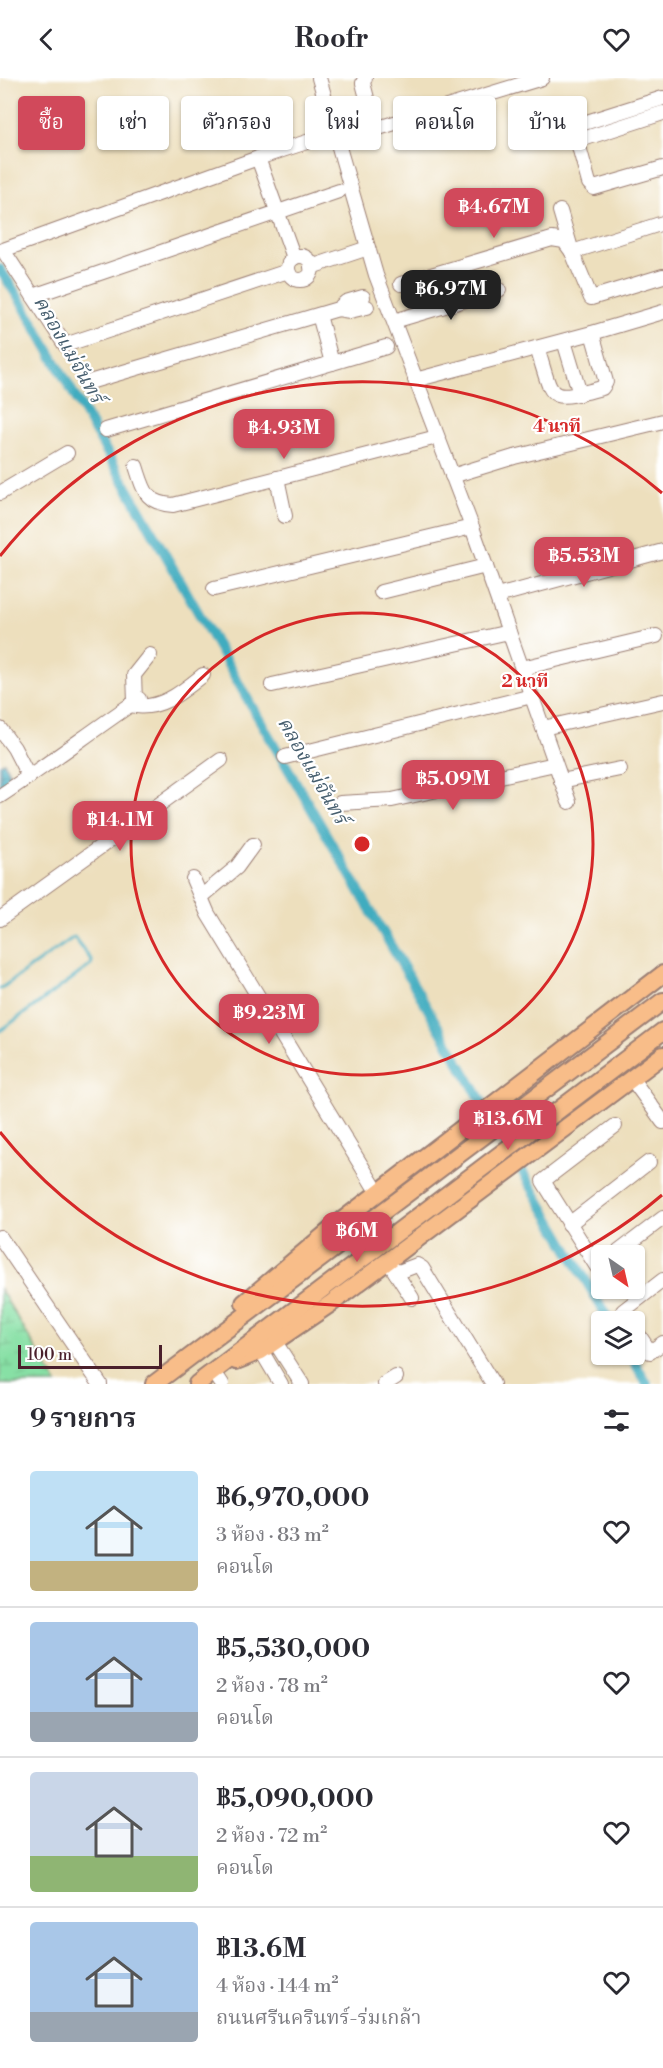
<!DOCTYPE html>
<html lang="th">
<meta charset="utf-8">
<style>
:root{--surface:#fff;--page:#f2f2f3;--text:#2b2b33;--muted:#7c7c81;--line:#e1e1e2;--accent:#d1495b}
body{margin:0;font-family:"Libre Bodoni","Noto Serif Thai",serif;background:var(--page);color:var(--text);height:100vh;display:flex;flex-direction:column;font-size:22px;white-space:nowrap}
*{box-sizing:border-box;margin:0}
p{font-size:20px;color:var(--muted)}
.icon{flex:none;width:33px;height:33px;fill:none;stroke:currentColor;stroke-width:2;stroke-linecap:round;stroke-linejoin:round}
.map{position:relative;height:1306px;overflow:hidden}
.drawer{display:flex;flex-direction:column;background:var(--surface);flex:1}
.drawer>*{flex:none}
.banner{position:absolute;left:18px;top:18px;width:627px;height:54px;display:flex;gap:12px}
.needle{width:39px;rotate:146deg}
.controls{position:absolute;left:591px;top:1167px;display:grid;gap:12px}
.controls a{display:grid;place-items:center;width:54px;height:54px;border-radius:6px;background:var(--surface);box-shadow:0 2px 4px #0004;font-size:30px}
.scale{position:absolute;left:18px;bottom:15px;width:144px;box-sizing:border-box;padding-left:6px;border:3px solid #4a1f2b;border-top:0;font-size:16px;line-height:21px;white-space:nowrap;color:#4a1f2b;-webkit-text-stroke:4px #fff;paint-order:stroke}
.price{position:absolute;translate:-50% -51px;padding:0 14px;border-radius:12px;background:var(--accent);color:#fff;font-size:20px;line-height:39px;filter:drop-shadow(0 2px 3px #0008)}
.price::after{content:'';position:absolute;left:50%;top:36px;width:18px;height:14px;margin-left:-9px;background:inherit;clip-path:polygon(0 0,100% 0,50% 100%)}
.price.selected{background:#222;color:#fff}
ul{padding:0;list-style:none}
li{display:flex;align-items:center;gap:18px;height:150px;padding:0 30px}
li+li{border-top:2px solid var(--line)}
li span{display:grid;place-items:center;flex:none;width:168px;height:120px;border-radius:6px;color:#555}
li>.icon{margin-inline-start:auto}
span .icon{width:72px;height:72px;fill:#fffc;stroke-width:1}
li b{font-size:26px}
h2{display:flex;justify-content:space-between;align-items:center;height:72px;padding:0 30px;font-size:26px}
.pill{padding:0 21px;border-radius:6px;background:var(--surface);box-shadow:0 2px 4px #0004;font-size:21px;line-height:54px}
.pill.selected{background:var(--accent);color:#fff}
header{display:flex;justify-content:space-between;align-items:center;height:78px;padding:0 30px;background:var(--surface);font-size:27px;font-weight:700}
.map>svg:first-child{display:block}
</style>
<header><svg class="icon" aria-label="back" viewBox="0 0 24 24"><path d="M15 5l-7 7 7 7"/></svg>Roofr<svg class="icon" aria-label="heart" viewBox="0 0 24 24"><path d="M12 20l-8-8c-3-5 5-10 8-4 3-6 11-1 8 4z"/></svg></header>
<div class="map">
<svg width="663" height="1306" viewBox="0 0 663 1306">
<defs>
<pattern id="wetland-marsh" width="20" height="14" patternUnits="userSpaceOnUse" patternTransform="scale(1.5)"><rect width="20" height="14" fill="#87e0a5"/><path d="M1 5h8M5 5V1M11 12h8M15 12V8" fill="none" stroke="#76c08e"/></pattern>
<pattern id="water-waves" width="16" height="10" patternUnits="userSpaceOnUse" patternTransform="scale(1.5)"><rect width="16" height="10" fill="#40acbf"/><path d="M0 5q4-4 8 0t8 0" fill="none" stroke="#388b9b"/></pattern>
</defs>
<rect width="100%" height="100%" fill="#fff"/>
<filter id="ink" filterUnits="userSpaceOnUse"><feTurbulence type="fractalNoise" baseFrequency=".0167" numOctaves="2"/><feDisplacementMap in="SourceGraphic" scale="12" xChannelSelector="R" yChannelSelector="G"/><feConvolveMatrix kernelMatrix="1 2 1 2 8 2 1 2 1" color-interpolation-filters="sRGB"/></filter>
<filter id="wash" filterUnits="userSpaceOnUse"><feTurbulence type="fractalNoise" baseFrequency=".008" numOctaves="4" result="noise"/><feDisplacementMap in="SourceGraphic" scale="24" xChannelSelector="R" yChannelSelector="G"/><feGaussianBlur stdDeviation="1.35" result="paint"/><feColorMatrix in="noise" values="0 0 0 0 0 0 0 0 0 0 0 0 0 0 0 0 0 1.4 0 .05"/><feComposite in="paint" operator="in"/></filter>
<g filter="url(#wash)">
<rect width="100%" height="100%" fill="#eddfbd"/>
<path fill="url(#wetland-marsh)" stroke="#688068" stroke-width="1.5" d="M0,1211l57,95h-57z"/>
<path fill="url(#water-waves)" stroke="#456675" stroke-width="1.5" d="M4,684l9,19 -13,8v-25z"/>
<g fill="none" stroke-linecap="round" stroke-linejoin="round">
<path stroke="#40acbf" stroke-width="3" d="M0,911l74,-52 18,24 -1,4 -91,66"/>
<g stroke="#40acbf" stroke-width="10">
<path d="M0,191l23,36 232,407 355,610"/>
<path d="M630,1276l17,30"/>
</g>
</g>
</g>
<g filter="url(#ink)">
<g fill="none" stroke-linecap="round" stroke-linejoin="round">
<defs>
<g id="minor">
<path d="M319,0l57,197 96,252 97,275"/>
<path d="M365,0l-2,5 12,46 167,-51"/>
<path d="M663,35l-80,26 -5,4 11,40 5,5 69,-20"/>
<path d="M568,50l95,-30"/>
<path d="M258,80l36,100"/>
<path d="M560,133l12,41 19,46 72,-22"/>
<path d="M572,174l91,-29"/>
<circle cx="300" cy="190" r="12"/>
<path d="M311,189l57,-19"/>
<path d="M288,193l-223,74 -62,-95 255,-92 67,-22"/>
<path d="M401,206l151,-45 12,2 8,11"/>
<path d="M33,218l306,-105"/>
<path d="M363,219l-17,5 -8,7 12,2 17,-4"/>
<path d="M319,237l13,48"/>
<path d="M394,243l105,-31"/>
<path d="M564,263l16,53"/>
<path d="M537,270c17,52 8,55 65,40l4,-6 -14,-49"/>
<path d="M415,302l177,-47 71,-21"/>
<path d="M86,305l252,-74"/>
<path d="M106,352l280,-83"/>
<path d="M136,388c8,24 9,37 37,39l264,-68"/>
<path d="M452,398l62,-19 149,-36"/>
<path d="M277,400l8,38"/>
<path d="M0,415l67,-40"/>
<path d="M214,511l258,-62"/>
<path d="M381,514l105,-26"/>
<path d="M497,518l166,-45"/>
<path d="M522,590l134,-32"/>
<path d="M272,607l237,-53"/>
<path d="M135,623l-1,-26 16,-20"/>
<path d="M130,627c29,7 52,-13 73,-30"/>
<path d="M543,650l120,-27"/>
<path d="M0,651l14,19 15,29"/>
<path d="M285,679l247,-61"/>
<path d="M561,703l59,-12"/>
<path d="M0,718c47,-31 92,-65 139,-97"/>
<path d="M340,725l52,-3 163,-36"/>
<path d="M193,801l15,35 170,279"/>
<path d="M201,819l36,-30 16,-22"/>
<path d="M0,841l221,-159"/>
<path d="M632,1001l31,43"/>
<path d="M569,1146l80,-62"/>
<path d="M0,1159l100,147"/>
<path d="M613,1178l50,-38"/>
<path d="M602,1186l-5,3 -54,-86 72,-55"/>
<path d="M392,1189l20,31"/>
<path d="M396,1195l21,-8 5,3 71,116"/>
<path d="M630,1244l-7,-11 40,-31"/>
<path d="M634,1250l16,24 13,-9"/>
<path d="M270,1256l32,50"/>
<path d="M256,1264l25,42"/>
<path d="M214,1294l8,12"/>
<path d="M385,1306l11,-7"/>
</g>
<g id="major">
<path d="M244,1225l96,-81 323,-248"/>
<path d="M236,1283l25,-10 72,-49 330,-247"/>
<path d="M154,1306l509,-383"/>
<path d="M197,1306l466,-353"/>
</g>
</defs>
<use href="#minor" stroke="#9c7f74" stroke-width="16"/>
<use href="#major" stroke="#9c7f74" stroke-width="20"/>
<use href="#minor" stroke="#fff" stroke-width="14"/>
<use href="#major" stroke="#f8bd89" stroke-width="16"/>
</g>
</g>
<g fill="none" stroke="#d62828" stroke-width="3">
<circle cx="362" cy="766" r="231"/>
<path d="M662 1117A462 462 0 0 1 0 1054M0 478A462 462 0 0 1 662 415"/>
</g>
<g text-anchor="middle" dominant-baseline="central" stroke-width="4.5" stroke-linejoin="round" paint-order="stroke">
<g font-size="20" font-style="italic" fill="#465e6e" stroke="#fff">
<text transform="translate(68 272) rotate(60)">คลองแม่จันทร์</text>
<text transform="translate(312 693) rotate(60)">คลองแม่จันทร์</text>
</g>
</g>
<circle cx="362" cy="766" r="9" fill="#d62828" stroke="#fff" stroke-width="3"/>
<g font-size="18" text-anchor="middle" font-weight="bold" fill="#d62828" stroke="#fff" stroke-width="4.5" stroke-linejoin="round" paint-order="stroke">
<text x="557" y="354">4 นาที</text>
<text x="525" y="609">2 นาที</text>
</g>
</svg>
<div class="controls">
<a><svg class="needle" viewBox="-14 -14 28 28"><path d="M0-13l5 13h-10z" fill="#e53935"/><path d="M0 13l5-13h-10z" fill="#7c7c81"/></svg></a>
<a><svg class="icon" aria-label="layers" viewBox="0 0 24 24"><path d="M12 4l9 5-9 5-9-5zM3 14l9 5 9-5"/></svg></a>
</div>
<div class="scale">100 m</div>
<b class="price" style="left:494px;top:161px">฿4.67M</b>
<b class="price selected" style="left:451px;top:243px">฿6.97M</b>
<b class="price" style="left:284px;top:382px">฿4.93M</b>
<b class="price" style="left:584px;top:510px">฿5.53M</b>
<b class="price" style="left:453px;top:733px">฿5.09M</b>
<b class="price" style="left:120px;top:774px">฿14.1M</b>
<b class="price" style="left:269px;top:967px">฿9.23M</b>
<b class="price" style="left:508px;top:1073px">฿13.6M</b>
<b class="price" style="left:357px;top:1185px">฿6M</b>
<div class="banner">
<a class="pill selected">ซื้อ</a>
<a class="pill">เช่า</a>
<a class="pill">ตัวกรอง</a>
<a class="pill">ใหม่</a>
<a class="pill">คอนโด</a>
<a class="pill">บ้าน</a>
</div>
</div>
<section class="drawer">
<h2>9 รายการ<svg class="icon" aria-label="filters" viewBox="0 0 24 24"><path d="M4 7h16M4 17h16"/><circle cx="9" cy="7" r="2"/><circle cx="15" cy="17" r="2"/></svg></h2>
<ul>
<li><span style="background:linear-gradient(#bfe0f5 75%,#c2b280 0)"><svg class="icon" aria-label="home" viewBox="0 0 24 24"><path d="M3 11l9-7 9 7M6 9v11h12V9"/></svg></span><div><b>฿6,970,000</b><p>3 ห้อง · 83 m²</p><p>คอนโด</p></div><svg class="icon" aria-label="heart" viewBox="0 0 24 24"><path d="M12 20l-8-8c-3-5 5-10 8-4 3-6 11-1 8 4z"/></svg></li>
<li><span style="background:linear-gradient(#a9c7e8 75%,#9aa5b1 0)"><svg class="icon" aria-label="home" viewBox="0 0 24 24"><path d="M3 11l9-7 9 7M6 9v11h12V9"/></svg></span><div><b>฿5,530,000</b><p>2 ห้อง · 78 m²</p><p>คอนโด</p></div><svg class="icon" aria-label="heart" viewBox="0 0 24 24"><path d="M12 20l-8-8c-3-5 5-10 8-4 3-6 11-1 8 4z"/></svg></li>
<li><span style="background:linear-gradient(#c9d6e8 70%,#8fb573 0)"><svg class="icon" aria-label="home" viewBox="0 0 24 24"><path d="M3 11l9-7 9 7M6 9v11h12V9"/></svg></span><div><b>฿5,090,000</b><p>2 ห้อง · 72 m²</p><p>คอนโด</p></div><svg class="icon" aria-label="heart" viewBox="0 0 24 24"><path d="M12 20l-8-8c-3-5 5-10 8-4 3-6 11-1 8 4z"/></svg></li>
<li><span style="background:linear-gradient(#a9c7e8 75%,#9aa5b1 0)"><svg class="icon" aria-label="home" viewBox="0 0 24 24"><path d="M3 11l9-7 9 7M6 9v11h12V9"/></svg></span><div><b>฿13.6M</b><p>4 ห้อง · 144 m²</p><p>ถนนศรีนครินทร์-ร่มเกล้า</p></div><svg class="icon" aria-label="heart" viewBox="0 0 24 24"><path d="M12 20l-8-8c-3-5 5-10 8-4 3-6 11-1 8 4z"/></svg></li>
</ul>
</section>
